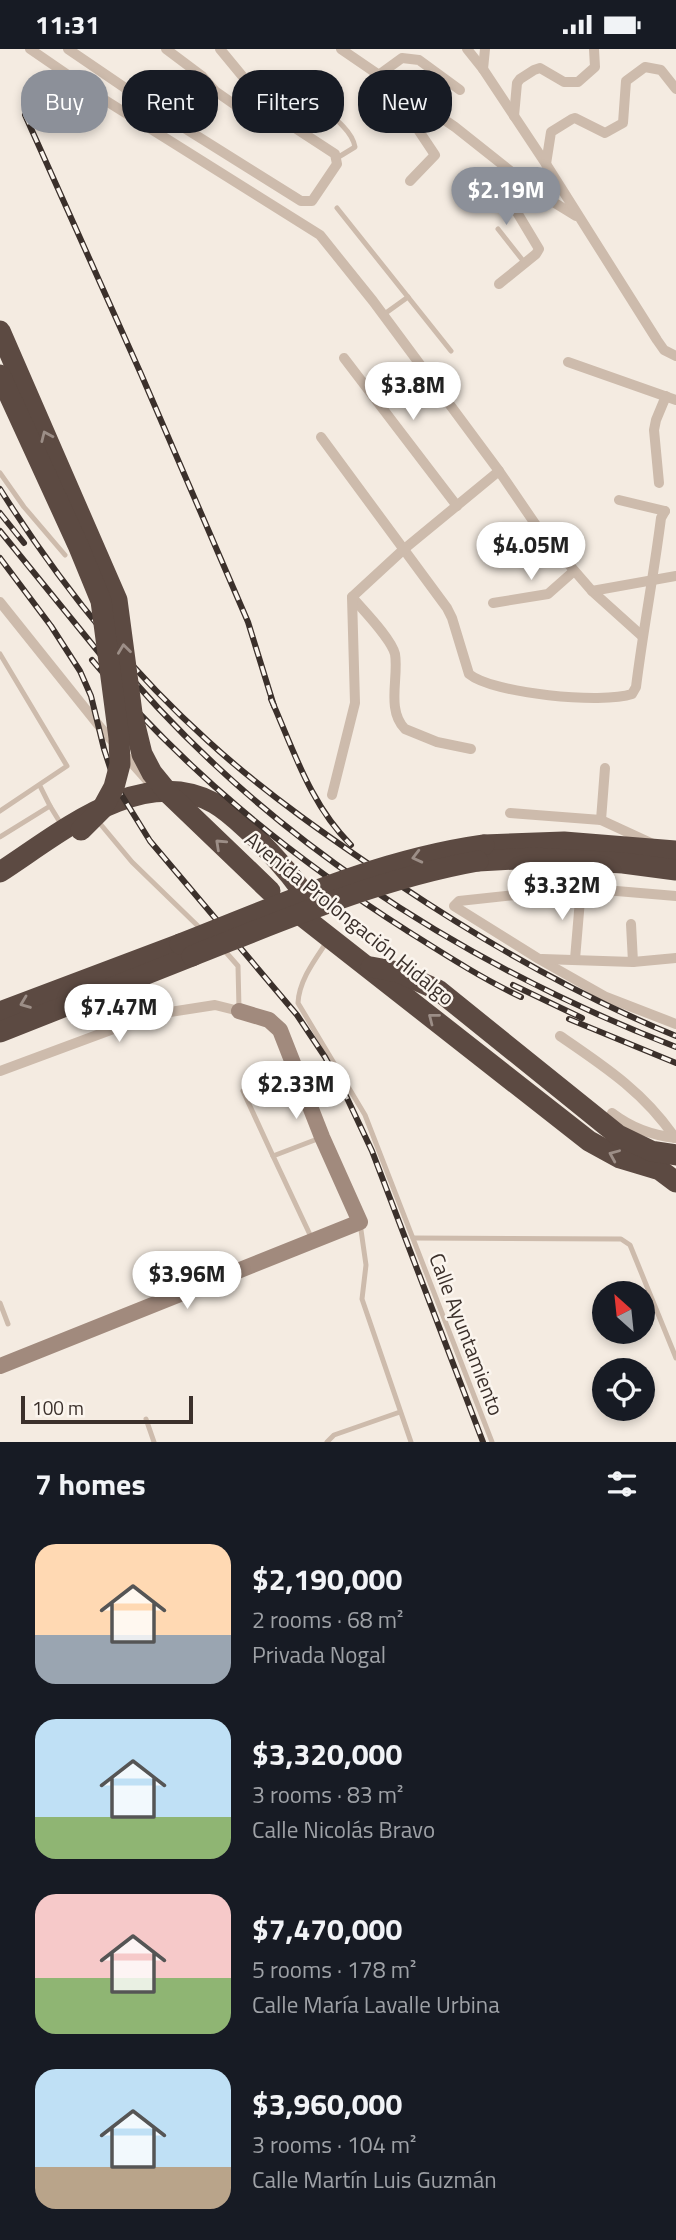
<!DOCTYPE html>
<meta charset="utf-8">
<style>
:root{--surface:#171b24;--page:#242831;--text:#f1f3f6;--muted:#9ea1a6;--accent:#8c9099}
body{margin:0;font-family:"Titillium Web",sans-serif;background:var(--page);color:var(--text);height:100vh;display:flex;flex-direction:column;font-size:26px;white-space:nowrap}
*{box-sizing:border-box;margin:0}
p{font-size:23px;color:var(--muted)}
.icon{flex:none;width:38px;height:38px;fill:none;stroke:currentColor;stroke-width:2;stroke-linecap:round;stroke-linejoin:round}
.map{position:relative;height:1393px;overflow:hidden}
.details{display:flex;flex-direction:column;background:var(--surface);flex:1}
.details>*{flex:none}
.banner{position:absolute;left:21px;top:21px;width:635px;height:63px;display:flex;gap:14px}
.needle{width:46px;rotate:333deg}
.tools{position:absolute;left:592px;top:1232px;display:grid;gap:14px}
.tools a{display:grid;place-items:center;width:63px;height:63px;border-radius:50%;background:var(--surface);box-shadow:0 4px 10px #0003;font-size:35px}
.scale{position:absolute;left:21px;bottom:18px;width:172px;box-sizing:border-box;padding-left:7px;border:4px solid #3b302b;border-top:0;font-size:19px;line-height:24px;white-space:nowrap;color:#3b302b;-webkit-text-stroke:5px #fbf5ee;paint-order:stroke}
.price{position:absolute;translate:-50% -60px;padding:0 16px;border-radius:24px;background:#fff;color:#222;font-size:23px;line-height:46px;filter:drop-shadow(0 2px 4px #0008)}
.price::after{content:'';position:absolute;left:50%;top:42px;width:21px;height:16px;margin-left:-10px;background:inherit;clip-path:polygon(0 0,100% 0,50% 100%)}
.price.active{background:var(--accent);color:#fff}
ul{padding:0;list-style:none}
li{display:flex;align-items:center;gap:21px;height:175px;padding:0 35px}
li span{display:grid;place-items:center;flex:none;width:196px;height:140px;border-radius:21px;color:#555}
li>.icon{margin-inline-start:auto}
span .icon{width:84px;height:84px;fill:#fffc;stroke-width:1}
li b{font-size:30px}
h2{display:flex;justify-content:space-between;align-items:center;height:84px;padding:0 35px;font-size:30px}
.tag{padding:0 24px;border-radius:28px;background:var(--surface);box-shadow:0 4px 10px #0003;font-size:24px;line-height:63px}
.tag.active{background:var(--accent);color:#fff}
.status{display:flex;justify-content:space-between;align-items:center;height:49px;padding:0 35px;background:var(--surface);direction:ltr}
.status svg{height:19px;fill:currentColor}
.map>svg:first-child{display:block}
</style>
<div class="status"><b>11:31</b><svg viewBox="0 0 49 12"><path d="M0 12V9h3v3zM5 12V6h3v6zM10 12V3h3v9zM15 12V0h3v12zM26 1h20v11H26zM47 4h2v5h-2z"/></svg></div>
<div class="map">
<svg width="676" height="1393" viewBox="0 0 676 1393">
<rect width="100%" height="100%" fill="#f4ebe1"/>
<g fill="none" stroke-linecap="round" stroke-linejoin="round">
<g stroke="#cdbbac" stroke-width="5">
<path d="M311,50c15,13 41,29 44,48l-18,11"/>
<path d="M337,159l114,143"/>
<path d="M498,180l26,33"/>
<path d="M383,266l25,-18"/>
<path d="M0,424l24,34 41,48"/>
<path d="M0,605l67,112 -67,45"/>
<path d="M50,757l11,18"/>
<path d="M97,771l35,42 69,67"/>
<path d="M0,788l50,-31 -10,-20"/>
<path d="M326,894c-12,18 -27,38 -28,60l67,112 127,327"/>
<path d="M224,901l14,16 1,42"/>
<path d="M243,1042l30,65 47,-18"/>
<path d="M273,1107l39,83"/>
<path d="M360,1174l6,42 -4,34 49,143"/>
<path d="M413,1189l208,1 9,6 46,113"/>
<path d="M0,1254l8,21"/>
<path d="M146,1370l8,23"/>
<path d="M327,1393l7,-7 66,-23"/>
</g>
<g stroke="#cdbbac" stroke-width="10">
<path d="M30,0l70,48 220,138 53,66 126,170 41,60 52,60 50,45"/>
<path d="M68,0l110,75 123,77h11l25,-37 -2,-10 -72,-47 -1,-7 -42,-51"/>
<path d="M166,0l36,27 13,15 23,16 9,3 16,-3"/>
<path d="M341,0l114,78 82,65 39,24"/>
<path d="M467,0l16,20 63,95 111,176 7,10 12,6"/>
<path d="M483,20l2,-20"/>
<path d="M380,25l22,-16 17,2 41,30"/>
<path d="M514,67l3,-33 3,-4 14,-9 6,-2 24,14h14l17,-15 -1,-18"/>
<path d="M546,115l5,-32 21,-13 3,-1 30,15 18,-10 3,-42 19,-14 16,3 15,19"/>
<path d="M410,132l25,-26 -22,-33 6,-19"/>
<path d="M499,235l37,-30 3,-5 -24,-40 2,-5 20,-12"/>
<path d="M344,309l113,148"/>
<path d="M568,313l108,38"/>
<path d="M321,388l126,171 5,10 17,56c24,20 134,30 163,20l4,-7c7,-57 18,-113 25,-169l4,-7"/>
<path d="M659,434l-5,-53 2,-10 10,-24"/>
<path d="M619,451l46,11"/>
<path d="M592,542l84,-15"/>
<path d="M352,548c11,13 39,41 43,57 4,23 -9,56 10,75l32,13 34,7"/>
<path d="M0,553l100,125 48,54"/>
<path d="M493,554l55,-9 26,-23"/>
<path d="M605,719l-4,52 52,24"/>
<path d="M332,746l23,-92 -3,-106 51,-47 96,-79"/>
<path d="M510,764l91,7"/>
<path d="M676,847l-95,-8 -122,13 -5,5 85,53 67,38 70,27"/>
<path d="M631,875l2,38"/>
<path d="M542,910l91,3 43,-4"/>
<path d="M575,910l6,-71"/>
<path d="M560,987c44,30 85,57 115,102"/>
<path d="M0,1022l151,-56 64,-10 24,6"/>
<path d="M612,1064c20,15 39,22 64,25"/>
</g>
<path stroke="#a18a7d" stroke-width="16" d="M0,1317l360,-144 -38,-85 -42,-107 -11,-10 -30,-9"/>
<g stroke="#5c4a42" stroke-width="21">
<path d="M484,796l80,-3 112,9"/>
<path d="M478,812l56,-3 89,5 53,7"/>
<path d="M0,823c59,-38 141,-109 214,-69 14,8 25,19 37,30 24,23 45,47 62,74"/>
<path d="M288,856l301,236 31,17 40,12 16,12"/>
<path d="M371,918l27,5 40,18 180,145 33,16 25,4"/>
<path d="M0,963l180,-68"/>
<path d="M0,983l192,-76"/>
</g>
<defs>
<g id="rail">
<path d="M25,66l116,259 107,248 26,84"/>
<path d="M0,440c58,92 127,179 208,252 59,54 125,99 190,143 88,59 180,112 278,152"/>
<path d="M0,464l24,30"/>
<path d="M0,482l109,134"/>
<path d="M0,509l51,68 29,45 11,25 13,53 12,37 34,55 147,174 28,42 22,41 25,53 111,291"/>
<path d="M106,599c148,183 351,314 570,399"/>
<path d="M92,611c91,109 195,194 314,270 38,24 75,48 115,67"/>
<path d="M271,650c23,52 39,105 80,146"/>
<path d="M513,936l69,33"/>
<path d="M569,970l107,44"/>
</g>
</defs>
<use href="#rail" stroke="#3b302b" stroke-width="6"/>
<use href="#rail" stroke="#fbf5ee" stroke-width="3.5" stroke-dasharray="10" stroke-linecap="butt"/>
<g stroke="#5c4a42" stroke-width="21">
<path d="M0,282l117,269 15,113 10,41 10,19 18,22 100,96"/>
<path d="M0,326l78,170 23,56 18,137 1,26 -6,23 -12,22 -21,21"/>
<path d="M180,895c100,-39 197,-84 304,-99"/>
<path d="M192,907c94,-37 186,-77 286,-95"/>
</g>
</g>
<defs><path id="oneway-chevron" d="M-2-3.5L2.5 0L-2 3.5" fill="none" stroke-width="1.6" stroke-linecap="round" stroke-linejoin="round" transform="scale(1.75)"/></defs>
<g stroke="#9c8e87">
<use href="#oneway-chevron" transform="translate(46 387) rotate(-114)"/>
<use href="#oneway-chevron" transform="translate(124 600) rotate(-97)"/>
<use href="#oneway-chevron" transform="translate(220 795) rotate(-137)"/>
<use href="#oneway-chevron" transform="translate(417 808) rotate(166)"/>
<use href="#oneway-chevron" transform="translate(25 954) rotate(159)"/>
<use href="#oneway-chevron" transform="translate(433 969) rotate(-142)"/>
<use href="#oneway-chevron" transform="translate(614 1106) rotate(-157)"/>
</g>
<g text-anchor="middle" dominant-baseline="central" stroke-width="5" stroke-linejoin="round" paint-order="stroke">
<g font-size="21" fill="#3b302b" stroke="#fbf5ee">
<text transform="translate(350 869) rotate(39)">Avenida Prolongación Hidalgo</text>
<text transform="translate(467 1285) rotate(69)">Calle Ayuntamiento</text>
</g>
</g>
</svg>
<div class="tools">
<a><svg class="needle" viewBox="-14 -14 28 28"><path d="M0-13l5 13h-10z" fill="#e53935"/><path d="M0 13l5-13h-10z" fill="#9ea1a6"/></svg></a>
<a><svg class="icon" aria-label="locate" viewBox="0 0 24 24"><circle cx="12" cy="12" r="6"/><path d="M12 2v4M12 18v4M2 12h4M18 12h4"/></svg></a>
</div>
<div class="scale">100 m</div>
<b class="price active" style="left:506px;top:178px">$2.19M</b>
<b class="price" style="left:413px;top:373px">$3.8M</b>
<b class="price" style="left:531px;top:533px">$4.05M</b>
<b class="price" style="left:562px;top:873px">$3.32M</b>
<b class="price" style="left:119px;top:995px">$7.47M</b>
<b class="price" style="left:296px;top:1072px">$2.33M</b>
<b class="price" style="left:187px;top:1262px">$3.96M</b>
<div class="banner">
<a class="tag active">Buy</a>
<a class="tag">Rent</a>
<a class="tag">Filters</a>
<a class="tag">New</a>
</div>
</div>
<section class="details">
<h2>7 homes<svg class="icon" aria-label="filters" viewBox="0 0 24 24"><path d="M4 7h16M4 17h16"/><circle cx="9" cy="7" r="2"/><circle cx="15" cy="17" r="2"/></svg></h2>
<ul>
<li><span style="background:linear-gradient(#ffd9b3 65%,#9aa5b1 0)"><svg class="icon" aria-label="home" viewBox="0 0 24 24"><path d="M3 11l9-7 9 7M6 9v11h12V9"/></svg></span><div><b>$2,190,000</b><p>2 rooms · 68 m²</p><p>Privada Nogal</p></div></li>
<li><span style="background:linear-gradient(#bfe0f5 70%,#8fb573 0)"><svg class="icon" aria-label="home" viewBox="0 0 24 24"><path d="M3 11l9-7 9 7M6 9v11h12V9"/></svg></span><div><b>$3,320,000</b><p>3 rooms · 83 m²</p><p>Calle Nicolás Bravo</p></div></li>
<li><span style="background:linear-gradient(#f6c9c9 60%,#8fb573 0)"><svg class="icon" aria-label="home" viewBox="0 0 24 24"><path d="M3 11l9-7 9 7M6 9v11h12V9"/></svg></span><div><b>$7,470,000</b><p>5 rooms · 178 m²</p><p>Calle María Lavalle Urbina</p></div></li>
<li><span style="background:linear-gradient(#bfe0f5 70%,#b9a48a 0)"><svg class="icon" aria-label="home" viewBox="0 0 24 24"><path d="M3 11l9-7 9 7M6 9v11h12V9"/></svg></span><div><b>$3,960,000</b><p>3 rooms · 104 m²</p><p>Calle Martín Luis Guzmán</p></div></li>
</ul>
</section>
